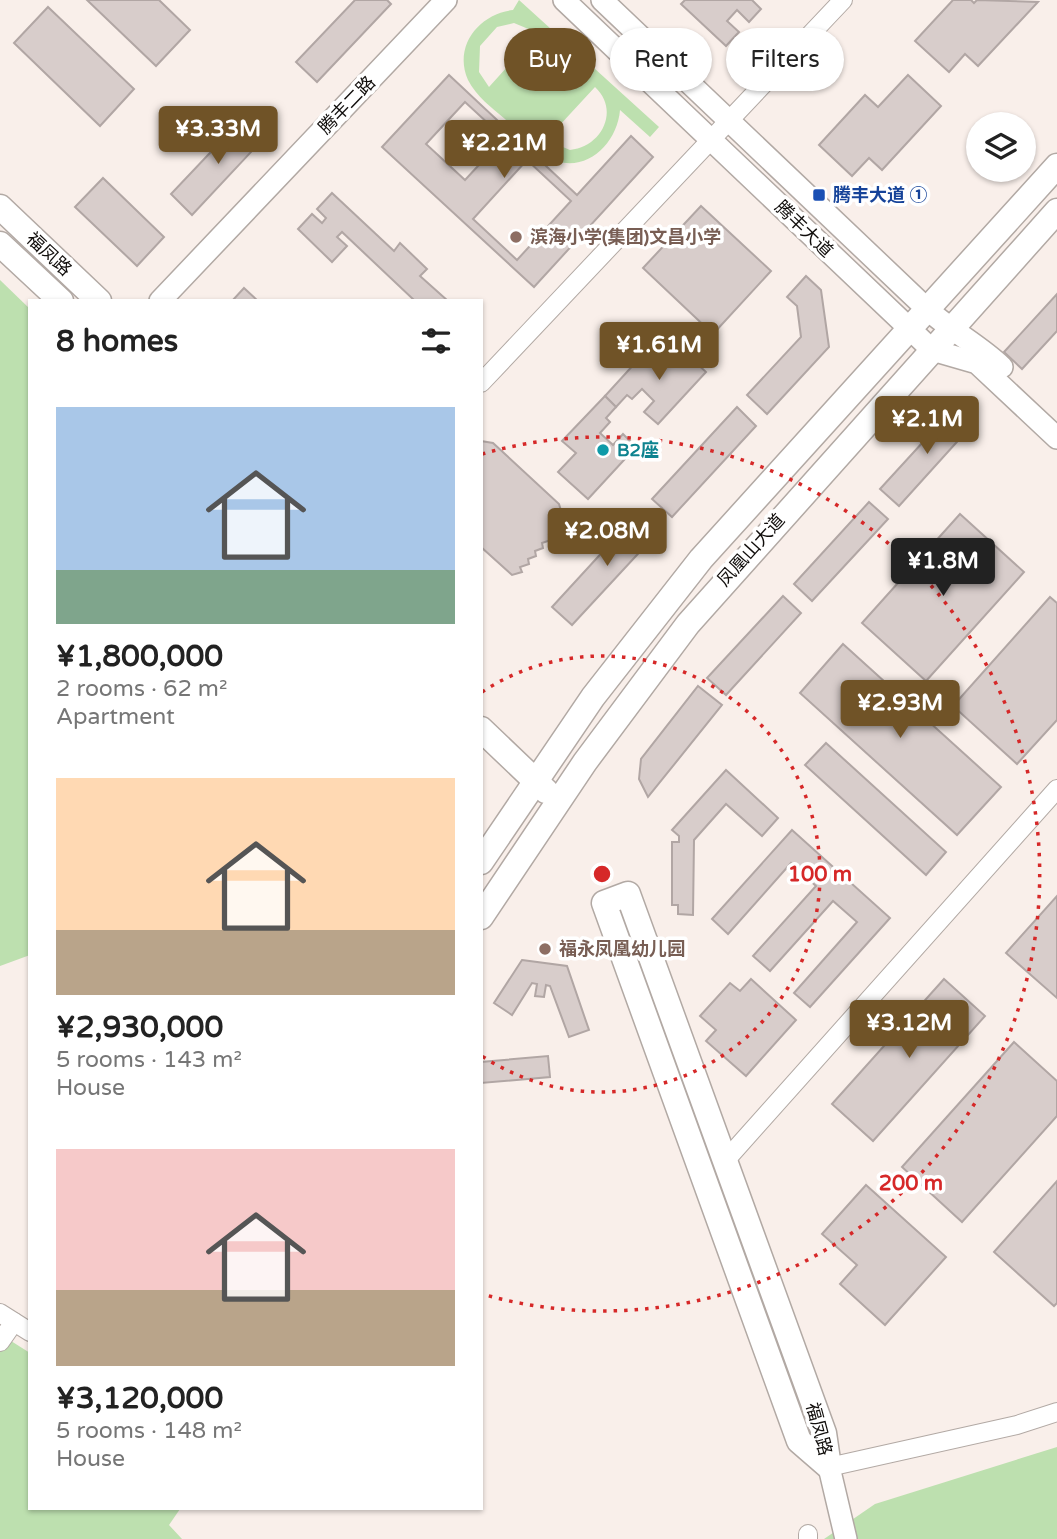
<!DOCTYPE html>
<meta charset="utf-8">
<style>
:root{--surface:#fff;--page:#f6f6f6;--text:#222;--muted:#767676;--accent:#705327}
body{margin:0;font-family:"Varela Round","Noto Sans SC",sans-serif;background:var(--page);color:var(--text);height:100vh;display:flex;flex-direction:column;font-size:26px;white-space:nowrap}
*{box-sizing:border-box;margin:0}
p{font-size:23px;color:var(--muted)}
.icon{flex:none;width:38px;height:38px;fill:none;stroke:currentColor;stroke-width:2;stroke-linecap:round;stroke-linejoin:round}
.map{position:relative;flex:1;overflow:hidden}
.details{position:absolute;left:28px;top:299px;width:455px;height:1211px;display:flex;flex-direction:column;background:var(--surface);border-radius:0px;box-shadow:0 2px 5px #0004}
.details>*{flex:none}
.banner{position:absolute;left:504px;top:28px;width:448px;height:63px;display:flex;gap:14px}
.buttons{position:absolute;left:966px;top:112px;display:grid;gap:14px}
.buttons a{display:grid;place-items:center;width:70px;height:70px;border-radius:50%;background:var(--surface);box-shadow:0 2px 5px #0004;font-size:35px}
.price{position:absolute;translate:-50% -60px;padding:0 16px;border-radius:7px;background:var(--accent);color:#fff;font-size:23px;line-height:46px;filter:drop-shadow(0 2px 4px #0008)}
.price::after{content:'';position:absolute;left:50%;top:42px;width:21px;height:16px;margin-left:-10px;background:inherit;clip-path:polygon(0 0,100% 0,50% 100%)}
.price.on{background:#222;color:#fff}
ul{padding:0;list-style:none}
li{display:grid;align-content:center;gap:14px;height:371px;padding:0 28px}
li span{display:grid;place-items:center;height:217px;border-radius:0px;color:#555}
li>.icon{margin-inline-start:auto}
span .icon{width:126px;height:126px;fill:#fffc;stroke-width:1}
li b{font-size:30px}
h2{display:flex;justify-content:space-between;align-items:center;height:84px;padding:0 28px;font-size:30px}
.tag{padding:0 24px;border-radius:32px;background:var(--surface);box-shadow:0 2px 5px #0004;font-size:24px;line-height:63px}
.tag.on{background:var(--accent);color:#fff}
.map>svg:first-child{display:block}
</style>
<div class="map">
<svg width="1057" height="1539" viewBox="0 0 1057 1539">
<rect width="100%" height="100%" fill="#f9efea"/>
<g fill="#bde0af" fill-rule="evenodd">
<path d="M519,0l140,127 -9,10 -30,-27c-3,36 -38,68 -75,46 -15,-10 -28,-25 -40,-37 -13,-11 -29,-23 -37,-39 -15,-34 11,-66 45,-70zM514,23l24,10 -49,54 -10,-15 1,-26 17,-19zM595,87c25,23 7,60 -25,63l-24,-10z"/>
<path d="M0,280l30,29v646l-30,11z"/>
<path d="M0,1334l30,19v155l150,1 -11,16 13,14h-182z"/>
<path d="M1057,1447v92h-233l51,-35z"/>
</g>
<g fill="#d8cdcb" stroke="#b1a6a4" stroke-width="2" fill-rule="evenodd">
<path d="M87,0h72l31,30 -34,36z"/>
<path d="M355,0h32l4,4 -74,78 -21,-20z"/>
<path d="M685,0h67l9,9 -12,13 -12,-12 -10,11 12,11 -13,14 -45,-42z"/>
<path d="M953,0h18l3,3 3,-3 61,2 -60,64 -13,-12 -16,18 -34,-31z"/>
<path d="M48,7l86,82 -34,37 -86,-83z"/>
<path d="M449,75l128,120 54,-59 22,21 -119,130 -152,-140zM465,102l39,36 -39,42 -39,-36zM527,160l44,41 -54,59 -44,-41z"/>
<path d="M908,75l33,31 -59,64 -13,-12 -17,18 -33,-31 46,-50 13,12z"/>
<path d="M244,117l21,20 -73,78 -21,-21z"/>
<path d="M103,178l61,59 -27,29 -62,-59z"/>
<path d="M332,193l62,58 6,-8 27,26 -7,7 28,25h-33l-73,-69 -5,5 10,9 -15,16 -34,-33 14,-15 10,9 4,-5 -9,-9z"/>
<path d="M701,206l70,65 -58,63 -70,-66z"/>
<path d="M806,276l15,14 8,57 -62,67 -20,-19 54,-58 -4,-31 -10,-9z"/>
<path d="M244,288l14,13h-26z"/>
<path d="M1057,294v37l-35,38 -18,-17z"/>
<path d="M677,345l29,27 -48,52 -14,-12 10,-11 -12,-12 -10,10 -5,-4 -11,12 -11,-11 42,-46 13,13z"/>
<path d="M605,396l11,11 -10,11 4,4 -10,11 13,12 10,-11 13,13 -48,52 -30,-27 18,-19 -14,-12z"/>
<path d="M956,406l18,17 -75,83 -19,-17z"/>
<path d="M737,407l19,19 -84,91 -20,-18z"/>
<path d="M481,441l12,2 66,61 6,20 -9,3 2,5 -9,3 2,5 -9,3 1,5 -8,3 1,5 -8,3 1,5 -9,3 2,5 -10,3 -31,-28z"/>
<path d="M869,502l19,17 -76,82 -18,-17z"/>
<path d="M641,510l20,19 -89,96 -20,-18z"/>
<path d="M960,514l64,58 -98,109 -64,-58z"/>
<path d="M783,596l18,17 -75,82 -19,-17z"/>
<path d="M1050,597l7,6v117l-40,44 -64,-58z"/>
<path d="M843,644l158,143 -44,48 -157,-142z"/>
<path d="M698,686l24,19 -74,92 -9,-18 2,-20z"/>
<path d="M826,743l120,109 -20,23 -121,-110z"/>
<path d="M726,770l52,48 -16,18 -36,-32 -32,36 -1,75 -15,-1v-9h-6v-63h7v-6l-7,-6z"/>
<path d="M792,830l98,88 -80,89 -16,-14 63,-71 -24,-21 -63,70 -17,-15 63,-70 -25,-23 -63,71 -16,-15z"/>
<path d="M1057,896v102l-51,-45z"/>
<path d="M522,960l45,6 22,64 -20,7 -19,-51 -4,-1 -2,12 -9,-1 2,-12 -5,-1 -20,32 -18,-12z"/>
<path d="M751,979l45,41 -50,56 -40,-35 10,-11 -16,-14 30,-33 10,8z"/>
<path d="M944,979l41,37 -112,125 -41,-37z"/>
<path d="M1014,1042l43,39v35l-95,106 -60,-55z"/>
<path d="M548,1056l2,21 -69,6v-21z"/>
<path d="M1057,1181v122l-3,3 -60,-54z"/>
<path d="M866,1185l80,72 -61,68 -45,-41 17,-19 -35,-31z"/>
</g>
<g fill="none" stroke-linecap="round" stroke-linejoin="round">
<defs>
<g id="minor">
<path d="M481,383l362,-383"/>
<path d="M725,1161l332,-372"/>
<path d="M0,1313l30,19"/>
<path d="M0,1342l14,-20"/>
<path d="M829,1467l188,-42 40,-13"/>
<path d="M808,1534v5"/>
</g>
<g id="tertiary">
<path d="M564,0l368,350 45,13 80,75"/>
<path d="M602,0l325,309c24,22 52,36 75,58"/>
<path d="M160,301l286,-301"/>
<path d="M829,1467l17,72"/>
</g>
<g id="secondary">
<path d="M0,207l99,94"/>
<path d="M0,244l61,57"/>
<path d="M481,729l65,62"/>
<path d="M481,862l112,-165 108,-138 356,-393"/>
<path d="M628,894l196,539 5,34 -30,-26 -195,-538z"/>
<path d="M481,917l104,-155 103,-138 369,-413"/>
</g>
</defs>
<use href="#minor" stroke="#b2a9a4" stroke-width="20"/>
<use href="#tertiary" stroke="#b2a9a4" stroke-width="24"/>
<use href="#secondary" stroke="#b2a9a4" stroke-width="27"/>
<use href="#minor" stroke="#fff" stroke-width="18"/>
<use href="#tertiary" stroke="#fff" stroke-width="21"/>
<use href="#secondary" stroke="#fff" stroke-width="24"/>
</g>
<g fill="none" stroke="#d62828" stroke-width="3.5" stroke-dasharray="3.5 7">
<path d="M482 692A218 218 0 1 1 482 1056"/>
<path d="M482 454A437 437 0 1 1 482 1294"/>
</g>
<rect fill="#1a4fb4" stroke="#fff" stroke-width="2.5" x="812" y="188" width="14" height="14" rx="3.5"/>
<g fill="#8d6e63" stroke="#fff" stroke-width="2.5">
<circle cx="516" cy="237" r="7"/>
<circle cx="545" cy="949" r="7"/>
</g>
<circle fill="#0f9aa8" stroke="#fff" stroke-width="2.5" cx="603" cy="450" r="7"/>
<g text-anchor="middle" dominant-baseline="central" stroke-width="7" stroke-linejoin="round" paint-order="stroke">
<g font-size="18" fill="#100d0b" stroke="#fff">
<text transform="translate(347 105) rotate(-46)">腾丰二路</text>
<text transform="translate(804 229) rotate(44)">腾丰大道</text>
<text transform="translate(49 254) rotate(43)">福凤路</text>
<text transform="translate(751 550) rotate(-48)">凤凰山大道</text>
<text transform="translate(819 1429) rotate(75)">福凤路</text>
</g>
<g font-size="18" font-weight="bold" fill="#164399" stroke="#fff" text-anchor="start">
<text x="833" y="195">腾丰大道 ①</text>
</g>
<g font-size="18" font-weight="bold" fill="#785e54" stroke="#fff" text-anchor="start">
<text x="530" y="237">滨海小学(集团)文昌小学</text>
<text x="559" y="949">福永凤凰幼儿园</text>
</g>
<g font-size="18" font-weight="bold" fill="#0d838f" stroke="#fff" text-anchor="start">
<text x="617" y="450">B2座</text>
</g>
</g>
<circle cx="602" cy="874" r="10" fill="#d62828" stroke="#fff" stroke-width="3.5"/>
<g font-size="21" text-anchor="middle" font-weight="bold" fill="#d62828" stroke="#fff" stroke-width="7" stroke-linejoin="round" paint-order="stroke">
<text x="820" y="881">100 m</text>
<text x="911" y="1190">200 m</text>
</g>
</svg>
<div class="buttons">
<a><svg class="icon" aria-label="layers" viewBox="0 0 24 24"><path d="M12 4l9 5-9 5-9-5zM3 14l9 5 9-5"/></svg></a>
</div>
<b class="price" style="left:218px;top:166px">¥3.33M</b>
<b class="price" style="left:504px;top:180px">¥2.21M</b>
<b class="price" style="left:659px;top:382px">¥1.61M</b>
<b class="price" style="left:927px;top:456px">¥2.1M</b>
<b class="price" style="left:607px;top:568px">¥2.08M</b>
<b class="price on" style="left:943px;top:598px">¥1.8M</b>
<b class="price" style="left:900px;top:740px">¥2.93M</b>
<b class="price" style="left:909px;top:1060px">¥3.12M</b>
<div class="banner">
<a class="tag on">Buy</a>
<a class="tag">Rent</a>
<a class="tag">Filters</a>
</div>
<section class="details">
<h2>8 homes<svg class="icon" aria-label="filters" viewBox="0 0 24 24"><path d="M4 7h16M4 17h16"/><circle cx="9" cy="7" r="2"/><circle cx="15" cy="17" r="2"/></svg></h2>
<ul>
<li><span style="background:linear-gradient(#a9c7e8 75%,#7fa58c 0)"><svg class="icon" aria-label="home" viewBox="0 0 24 24"><path d="M3 11l9-7 9 7M6 9v11h12V9"/></svg></span><div><b>¥1,800,000</b><p>2 rooms · 62 m²</p><p>Apartment</p></div></li>
<li><span style="background:linear-gradient(#ffd9b3 70%,#b9a48a 0)"><svg class="icon" aria-label="home" viewBox="0 0 24 24"><path d="M3 11l9-7 9 7M6 9v11h12V9"/></svg></span><div><b>¥2,930,000</b><p>5 rooms · 143 m²</p><p>House</p></div></li>
<li><span style="background:linear-gradient(#f6c9c9 65%,#b9a48a 0)"><svg class="icon" aria-label="home" viewBox="0 0 24 24"><path d="M3 11l9-7 9 7M6 9v11h12V9"/></svg></span><div><b>¥3,120,000</b><p>5 rooms · 148 m²</p><p>House</p></div></li>
</ul>
</section>
</div>
